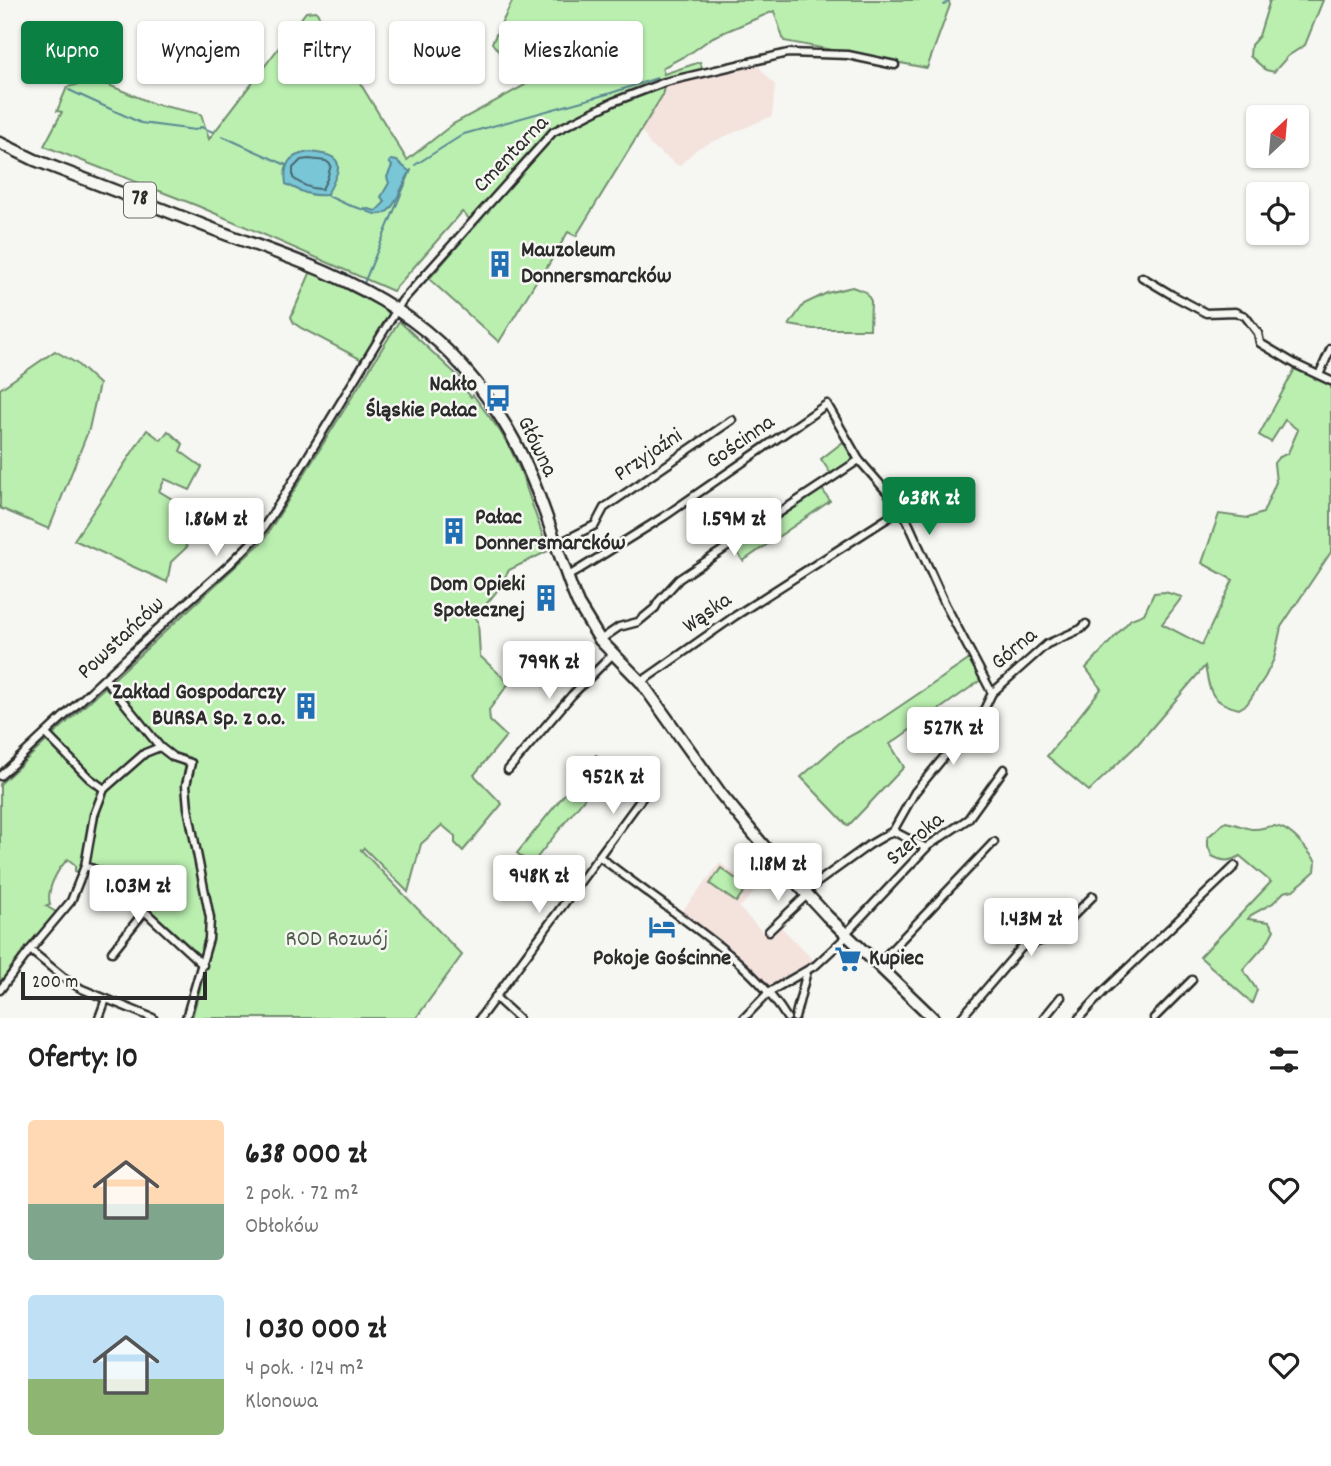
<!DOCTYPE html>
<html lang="pl">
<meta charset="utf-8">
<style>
:root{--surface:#fff;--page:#f2f2f2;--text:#222;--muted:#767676;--accent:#0b8043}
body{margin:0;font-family:Dekko,sans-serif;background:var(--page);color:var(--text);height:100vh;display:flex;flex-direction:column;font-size:26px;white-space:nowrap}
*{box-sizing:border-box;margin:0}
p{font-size:23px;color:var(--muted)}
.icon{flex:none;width:38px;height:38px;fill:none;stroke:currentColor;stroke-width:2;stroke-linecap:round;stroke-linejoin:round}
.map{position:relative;height:1018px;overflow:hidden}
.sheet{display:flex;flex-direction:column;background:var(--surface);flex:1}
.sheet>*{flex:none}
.hud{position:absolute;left:21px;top:21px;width:700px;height:63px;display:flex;gap:14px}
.needle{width:46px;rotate:26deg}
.fabs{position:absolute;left:1246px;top:105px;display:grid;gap:14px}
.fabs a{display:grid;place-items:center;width:63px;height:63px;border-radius:7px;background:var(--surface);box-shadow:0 2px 5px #0004;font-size:35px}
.scale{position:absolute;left:21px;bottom:18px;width:186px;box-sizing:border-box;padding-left:7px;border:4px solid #2b2b2b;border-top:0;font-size:19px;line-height:24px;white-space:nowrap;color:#2b2b2b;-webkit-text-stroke:5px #f6f6f2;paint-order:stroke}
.price{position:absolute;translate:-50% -60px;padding:0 16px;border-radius:7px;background:#fff;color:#222;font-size:23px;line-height:46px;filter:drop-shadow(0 2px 4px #0008)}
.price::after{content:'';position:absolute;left:50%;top:42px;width:21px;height:16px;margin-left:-10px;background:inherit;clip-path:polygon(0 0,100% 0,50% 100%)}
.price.selected{background:var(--accent);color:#fff}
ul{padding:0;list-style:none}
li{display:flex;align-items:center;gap:21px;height:175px;padding:0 28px}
li span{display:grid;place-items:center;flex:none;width:196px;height:140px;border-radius:7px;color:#555}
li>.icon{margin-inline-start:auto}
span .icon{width:84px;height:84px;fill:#fffc;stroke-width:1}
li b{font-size:30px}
h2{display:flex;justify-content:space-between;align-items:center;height:84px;padding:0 28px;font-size:30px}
.chip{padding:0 24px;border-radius:7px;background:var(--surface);box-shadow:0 2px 5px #0004;font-size:24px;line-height:63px}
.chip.selected{background:var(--accent);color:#fff}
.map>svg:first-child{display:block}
</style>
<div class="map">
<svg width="1331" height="1018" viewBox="0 0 1331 1018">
<rect width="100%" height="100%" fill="#f6f6f2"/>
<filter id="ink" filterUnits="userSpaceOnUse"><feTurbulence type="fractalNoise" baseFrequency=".0143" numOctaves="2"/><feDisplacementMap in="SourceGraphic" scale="14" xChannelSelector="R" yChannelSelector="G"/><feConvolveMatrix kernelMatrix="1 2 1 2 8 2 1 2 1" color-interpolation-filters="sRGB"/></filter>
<g filter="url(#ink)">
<g fill="#f4e2dd">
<path d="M744,67h15l16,18 -3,31 -74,32 -19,18 -29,-21 -8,-14 21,-45z"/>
<path d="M720,863l37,26 -18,19 29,29 12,-11 33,34 -45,26 -25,-27 -63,-45z"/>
</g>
<g fill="#baefb0" stroke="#728d6e" stroke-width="2">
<path d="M513,0h435l2,5 -23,63 -143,-27 -10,-30 -61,26 -21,15 -30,16 2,6 36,-12 4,11 -39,9 -3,14 -86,140 -8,-4 -28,47 -2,-1 -39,64 -70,-63 47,-54 -14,-13 -69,79 -195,-85 -154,-60 18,-34 -5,-1 10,-24 30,-7 57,24 47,10 8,25 97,-127 10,-1 91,149 46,-36 72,-39 -33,-42z"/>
<path d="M1270,0h53l-18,45 -17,11 -14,16 -8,-2 -16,-14 1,-11 8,-9z"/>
<path d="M311,271l81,41 -30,48 -61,-32 -7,-5 -3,-6z"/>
<path d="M852,287l14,5 5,9 -1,28h-57l-24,-4 15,-21 23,-11z"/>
<path d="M399,321l60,56 6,6 -3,3 9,11 2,-2 27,36 11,19 10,22 27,79 -39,19 -12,21 -22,27 3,3 2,35 29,27 -20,27 1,11 16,15 -32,39 28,29 -39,47 -8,-8v-7l-13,-11 -21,19 -13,48 -44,-44 -3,2 101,105 -46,63h-224l15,-56 -101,-92 -10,-3 -10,8 -11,-4v-6l-7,-6c-11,11 -22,30 -18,46l-4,1 10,6 -56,73v-201l263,-243z"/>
<path d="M55,351l21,12 23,21 -10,45 -40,100 -49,-21v-119z"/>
<path d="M1297,365l34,16v171l-50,75 -7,32 -9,18 -18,27 -8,5c-30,-7 -29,-18 -34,-43l-67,78 -49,47 -42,-35 54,-67 -15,-21 45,-49 13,-5 10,-21 11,-1 17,5 -20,27 40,21 31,-65 -31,-17 17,-49 29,4 15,-5 13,-31 -2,-19 4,-5 10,-5 10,-23 -13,-10 -14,22 -12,-7z"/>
<path d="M147,430l14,10 7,-9 15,13 -3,7 22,16 -12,23 -25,-11 -6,12 25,15 3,-4 12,8 -16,12 -7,11 11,14 -16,15 -4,20 -93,-42z"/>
<path d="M843,442l11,18 -23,14 -10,-15z"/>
<path d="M822,489l8,12 -87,60 -9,-14z"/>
<path d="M970,659l11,21 -91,64 14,23 -56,59 -47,-49 42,-37 38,-21z"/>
<path d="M596,755l14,11 -79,99 -14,-12z"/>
<path d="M1225,822c10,1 18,6 27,7 8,1 15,-3 22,-3 17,1 32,23 42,35l-1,10 -12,11 -10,8 -9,2 -11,11 -22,12 -3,4 21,3 5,8 -7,13 -24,27 14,20 -5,13 -52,-46 71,-75 -31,-26c-11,6 -16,6 -28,0l-4,-10v-9z"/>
<path d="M721,868l26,19 -11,15 -26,-18z"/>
</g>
<g fill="#79c6d7" stroke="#5a8892" stroke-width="2">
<path d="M309,152c14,2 34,2 28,21 -3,8 -6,16 -11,22 -15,2 -26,-4 -40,-11 -3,-20 3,-29 23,-32z"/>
<path d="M391,160l6,1 13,11c-12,18 -16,55 -45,38v-2l11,3 9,-9 -4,-5 8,-14 -2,-6 5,-11 -3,-4z"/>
</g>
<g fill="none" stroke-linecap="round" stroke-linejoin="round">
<path stroke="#4a6970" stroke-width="2" d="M309,159l17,2 5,4 -4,14 -5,10c-10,1 -22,-5 -29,-11v-10l8,-8z"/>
<g stroke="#5a8892" stroke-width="2">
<path d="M944,5l6,-5"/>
<path d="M69,90l72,33 54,7 6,-3 12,5"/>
<path d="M222,136l64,29"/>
<path d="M415,165l49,-31 147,-41 46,-15"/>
<path d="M326,195l22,10 17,5"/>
<path d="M364,283l47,-113"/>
</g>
<defs>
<g id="minor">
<path d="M1142,277l30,18 34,18 29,-1 10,4 13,17 2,10 37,22 34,16"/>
<path d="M1319,375l12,-27"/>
<path d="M556,545l39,-20 9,-17 128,-88"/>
<path d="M567,577l98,-61 162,-112 32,56 43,49 43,95 47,89"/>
<path d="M600,640l19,-13 19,-5 17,-14 4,-7 20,-22 180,-119"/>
<path d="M105,679l55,68"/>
<path d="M641,682l94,-66 167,-107"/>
<path d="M46,734l43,44 15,11 41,-36 15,-6 13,10 18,6 -5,22 2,23 22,110 -1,21 -23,79"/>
<path d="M508,770l64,-75 42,-42"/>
<path d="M0,776l166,-155 65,-58 27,-27 21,-32 123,-203 151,-169 60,-30 52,-20 123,-29 60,2 47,10"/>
<path d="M893,831l33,17"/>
<path d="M600,857c27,21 55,41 82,61 38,28 80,59 105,100"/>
<path d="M85,866l18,7 100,92"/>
<path d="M804,892l65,-47 24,-14 22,-39 38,-46 28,-30 11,-23 55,-49 34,-15 5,-5"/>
<path d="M769,931l38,-36"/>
<path d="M30,950l38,31 14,8 71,29"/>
<path d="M112,952l32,-40"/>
<path d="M877,965l117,-123"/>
<path d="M0,990l30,-40 41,-49 14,-35 9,-51 10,-26"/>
<path d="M495,997l23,21"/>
<path d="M99,1018l7,-19"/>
<path d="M480,1018l167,-227"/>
<path d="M744,1018l25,-26 47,-27 29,-27 4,-8 79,-84 40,-27 36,-50"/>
<path d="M795,1018l12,-47"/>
<path d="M961,1018l61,-71 30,-10 41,-41"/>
<path d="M1044,1018l17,-21"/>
<path d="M1079,1018l26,-28 130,-124"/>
<path d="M1154,1018l38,-38"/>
</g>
<path id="primary" d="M0,143l35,17c63,24 125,48 188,73 59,22 122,42 174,77 40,26 74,62 100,102 37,54 53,119 76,180l5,12 22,36 41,42 80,112 51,62 55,60 106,102"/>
</defs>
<use href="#minor" stroke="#2b2b2b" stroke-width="11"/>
<use href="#primary" stroke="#2b2b2b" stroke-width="15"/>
<use href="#minor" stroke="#f6f6f2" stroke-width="6"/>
<use href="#primary" stroke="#f6f6f2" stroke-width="10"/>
</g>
</g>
<defs>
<symbol id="building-bare" viewBox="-9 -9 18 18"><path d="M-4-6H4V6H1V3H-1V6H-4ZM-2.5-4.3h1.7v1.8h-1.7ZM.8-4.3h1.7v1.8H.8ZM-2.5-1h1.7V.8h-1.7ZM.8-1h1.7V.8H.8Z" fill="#1f6fb2" stroke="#f6f6f2" stroke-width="2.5" paint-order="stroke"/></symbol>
<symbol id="bus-bare" viewBox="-9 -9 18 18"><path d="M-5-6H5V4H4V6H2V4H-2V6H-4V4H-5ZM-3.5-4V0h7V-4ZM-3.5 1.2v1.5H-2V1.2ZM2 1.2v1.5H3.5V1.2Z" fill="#1f6fb2" stroke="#f6f6f2" stroke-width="2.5" paint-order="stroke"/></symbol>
<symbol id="hotel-bare" viewBox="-9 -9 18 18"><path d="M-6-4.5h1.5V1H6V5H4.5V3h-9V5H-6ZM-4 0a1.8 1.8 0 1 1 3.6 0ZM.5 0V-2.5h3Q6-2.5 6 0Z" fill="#1f6fb2" stroke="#f6f6f2" stroke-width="2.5" paint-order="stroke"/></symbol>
<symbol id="supermarket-bare" viewBox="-9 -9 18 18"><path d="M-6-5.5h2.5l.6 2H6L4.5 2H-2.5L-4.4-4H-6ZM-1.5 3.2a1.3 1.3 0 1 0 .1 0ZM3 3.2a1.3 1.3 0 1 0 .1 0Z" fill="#1f6fb2" stroke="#f6f6f2" stroke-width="2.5" paint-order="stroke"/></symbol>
</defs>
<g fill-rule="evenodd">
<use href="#building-bare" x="481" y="245" width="38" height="38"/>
<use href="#bus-bare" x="479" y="379" width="38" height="38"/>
<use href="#building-bare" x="435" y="512" width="38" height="38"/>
<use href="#building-bare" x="527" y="579" width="38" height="38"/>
<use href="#building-bare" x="287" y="687" width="38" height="38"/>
<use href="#hotel-bare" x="643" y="908" width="38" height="38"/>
<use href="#supermarket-bare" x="829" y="940" width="38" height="38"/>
</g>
<g text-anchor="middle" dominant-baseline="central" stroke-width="5" stroke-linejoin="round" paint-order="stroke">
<rect fill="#f6f6f2" stroke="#686867" stroke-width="2" x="124" y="182.5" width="32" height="35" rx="5"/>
<g font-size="21" font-weight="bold" fill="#2b2b2b">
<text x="140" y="200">78</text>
</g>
<g font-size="23" fill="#2b2b2b" stroke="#f6f6f2">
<text transform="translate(512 155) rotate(-46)">Cmentarna</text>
<text transform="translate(741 443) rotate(-35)">Gościnna</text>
<text transform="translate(536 447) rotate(64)">Główna</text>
<text transform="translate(649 456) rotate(-34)">Przyjaźni</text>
<text transform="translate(708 614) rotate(-35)">Wąska</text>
<text transform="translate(122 639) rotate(-43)">Powstańców</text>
<text transform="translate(1015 650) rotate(-40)">Górna</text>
<text transform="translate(916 840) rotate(-41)">Szeroka</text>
</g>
<g font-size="23" font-weight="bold" fill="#2b2b2b" stroke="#f6f6f2" text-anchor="start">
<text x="521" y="251">Mauzoleum<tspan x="521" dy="26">Donnersmarcków</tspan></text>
<text x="477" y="385" text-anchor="end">Nakło<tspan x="477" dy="26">Śląskie Pałac</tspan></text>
<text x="475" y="518">Pałac<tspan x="475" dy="26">Donnersmarcków</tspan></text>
<text x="525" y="585" text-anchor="end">Dom Opieki<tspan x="525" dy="26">Społecznej</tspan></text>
<text x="285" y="693" text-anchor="end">Zakład Gospodarczy<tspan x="285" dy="26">BURSA Sp. z o.o.</tspan></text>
<text x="662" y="959" text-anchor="middle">Pokoje Gościnne</text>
<text x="869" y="959">Kupiec</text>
</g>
<g font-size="23" fill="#4f5c4c" stroke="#f6f6f2">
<text x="337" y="940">ROD Rozwój</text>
</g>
</g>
</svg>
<div class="fabs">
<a><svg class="needle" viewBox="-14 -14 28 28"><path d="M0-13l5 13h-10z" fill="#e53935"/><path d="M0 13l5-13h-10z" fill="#767676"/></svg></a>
<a><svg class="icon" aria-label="locate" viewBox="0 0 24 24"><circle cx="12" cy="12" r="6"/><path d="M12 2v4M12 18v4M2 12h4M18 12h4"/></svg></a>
</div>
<div class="scale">200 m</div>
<b class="price selected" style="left:929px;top:537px">638K zł</b>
<b class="price" style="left:216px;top:558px">1.86M zł</b>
<b class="price" style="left:734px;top:558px">1.59M zł</b>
<b class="price" style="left:549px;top:701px">799K zł</b>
<b class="price" style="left:953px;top:767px">527K zł</b>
<b class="price" style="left:613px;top:816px">952K zł</b>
<b class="price" style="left:778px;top:903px">1.18M zł</b>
<b class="price" style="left:539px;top:915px">948K zł</b>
<b class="price" style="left:138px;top:925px">1.03M zł</b>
<b class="price" style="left:1031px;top:958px">1.43M zł</b>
<div class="hud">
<a class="chip selected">Kupno</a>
<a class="chip">Wynajem</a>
<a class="chip">Filtry</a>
<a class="chip">Nowe</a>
<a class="chip">Mieszkanie</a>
</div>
</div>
<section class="sheet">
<h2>Oferty: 10<svg class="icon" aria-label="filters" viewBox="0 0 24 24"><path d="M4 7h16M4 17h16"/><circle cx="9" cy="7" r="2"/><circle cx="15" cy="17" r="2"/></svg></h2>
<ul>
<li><span style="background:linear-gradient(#ffd9b3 60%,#7fa58c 0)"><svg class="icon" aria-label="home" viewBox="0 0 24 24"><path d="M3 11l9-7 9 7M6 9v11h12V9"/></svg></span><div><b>638 000 zł</b><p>2 pok. · 72 m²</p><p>Obłoków</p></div><svg class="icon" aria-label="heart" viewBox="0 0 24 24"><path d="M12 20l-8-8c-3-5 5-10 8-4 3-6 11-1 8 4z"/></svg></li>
<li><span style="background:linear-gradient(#bfe0f5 60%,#8fb573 0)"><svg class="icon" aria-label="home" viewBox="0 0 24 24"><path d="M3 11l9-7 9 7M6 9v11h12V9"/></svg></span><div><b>1 030 000 zł</b><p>4 pok. · 124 m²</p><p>Klonowa</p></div><svg class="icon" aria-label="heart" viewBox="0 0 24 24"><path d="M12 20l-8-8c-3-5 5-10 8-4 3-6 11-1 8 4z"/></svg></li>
</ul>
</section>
